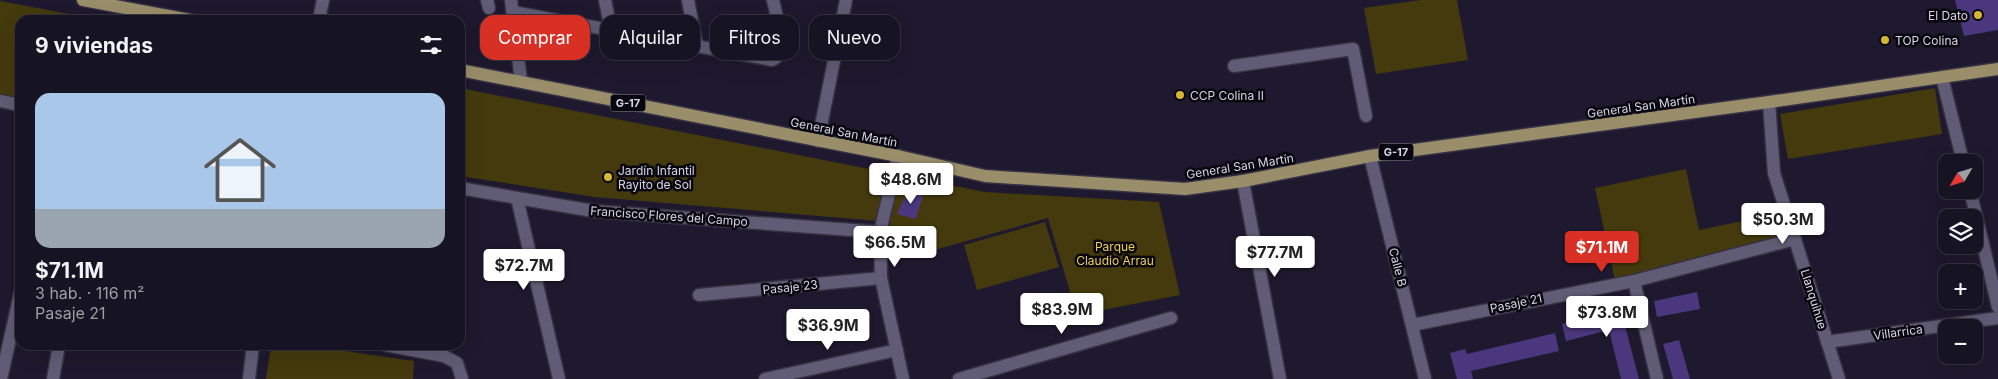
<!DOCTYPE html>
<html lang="es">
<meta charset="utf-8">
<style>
:root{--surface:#161322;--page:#23202f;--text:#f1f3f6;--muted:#9e9ea5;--line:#353240;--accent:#d93025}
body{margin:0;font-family:Inter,sans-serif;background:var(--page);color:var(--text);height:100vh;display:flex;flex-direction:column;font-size:19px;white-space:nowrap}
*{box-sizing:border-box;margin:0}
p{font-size:16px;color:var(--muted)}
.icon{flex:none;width:28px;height:28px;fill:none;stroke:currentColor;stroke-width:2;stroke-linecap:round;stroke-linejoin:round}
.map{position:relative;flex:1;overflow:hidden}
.drawer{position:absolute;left:15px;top:15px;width:450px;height:335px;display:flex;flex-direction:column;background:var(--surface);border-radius:15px;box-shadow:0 5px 20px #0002,0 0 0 1px var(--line)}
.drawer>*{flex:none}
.top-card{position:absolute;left:480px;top:15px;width:475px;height:45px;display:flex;gap:10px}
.needle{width:32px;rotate:231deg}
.tools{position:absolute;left:1938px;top:154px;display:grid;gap:10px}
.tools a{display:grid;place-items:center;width:45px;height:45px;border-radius:10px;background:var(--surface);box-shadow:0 5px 20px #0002,0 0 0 1px var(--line);font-size:25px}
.price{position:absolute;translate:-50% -42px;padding:0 11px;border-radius:5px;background:#fff;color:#222;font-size:16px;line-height:32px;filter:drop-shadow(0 1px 2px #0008)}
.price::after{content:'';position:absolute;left:50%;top:30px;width:15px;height:11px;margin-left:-8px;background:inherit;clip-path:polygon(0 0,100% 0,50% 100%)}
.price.active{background:var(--accent);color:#fff}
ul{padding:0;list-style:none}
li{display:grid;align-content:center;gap:10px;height:265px;padding:0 20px}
li span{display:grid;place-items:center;height:155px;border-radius:15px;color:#555}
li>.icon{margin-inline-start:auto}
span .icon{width:90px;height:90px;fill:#fffc;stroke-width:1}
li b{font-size:21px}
h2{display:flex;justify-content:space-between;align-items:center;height:60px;padding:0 20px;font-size:21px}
.pill{padding:0 18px;border-radius:15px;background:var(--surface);box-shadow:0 5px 20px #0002,0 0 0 1px var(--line);font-size:18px;line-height:45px}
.pill.active{background:var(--accent);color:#fff}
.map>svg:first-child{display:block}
</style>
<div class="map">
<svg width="1998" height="379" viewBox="0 0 1998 379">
<rect width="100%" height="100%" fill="#1e192e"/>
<g fill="#453a0d">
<path d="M1421,0h36l11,60 -92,14 -12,-66z"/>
<path d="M0,1l101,19h-81v82l-20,-3z"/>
<path d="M460,88l525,104 174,10 21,93 -103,20 -29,-97 -110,31 -45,6 -3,-15v-18l-295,-25 -135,-21z"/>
<path d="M1935,88l7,46 -154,25 -8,-45z"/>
<path d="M1686,169l13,61 82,-17 3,26 -169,41 -20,-92z"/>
<path d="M1045,222l14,45 -82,23 -13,-45z"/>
<path d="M271,345h32l111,16 -1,18h-147z"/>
</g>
<g fill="#4b377e">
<path d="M1955,0h43v30l-34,6z"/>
<path d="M908,190l15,5 -7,24 -19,-5z"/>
<path d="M1697,292l3,17 -43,8 -3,-16z"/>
<path d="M1622,309l3,17 14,53h-18l-12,-49 -43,11 -4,-17z"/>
<path d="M1555,333l4,18 -88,20 2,8h-16l-7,-26 15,-4 2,5z"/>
<path d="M1679,340l11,39h-17l-10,-35z"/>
</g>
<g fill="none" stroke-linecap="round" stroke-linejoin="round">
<defs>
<g id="street">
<path d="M487,0l2,8"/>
<path d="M511,0l10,81"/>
<path d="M605,0l6,30"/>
<path d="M688,0l9,47"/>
<path d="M513,12l259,48c17,-6 4,-45 1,-60"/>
<path d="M319,20l4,-20"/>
<path d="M1234,66l119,-17 13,67"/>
<path d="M1942,77l21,85"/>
<path d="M0,101l20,4"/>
<path d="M1769,102l5,71 65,206"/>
<path d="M818,141l28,-141"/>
<path d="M898,156l-18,76 1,46 22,101"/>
<path d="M1370,156l55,223"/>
<path d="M1243,181l37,198"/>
<path d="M460,188l133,23 287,21"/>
<path d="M1970,190l28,117"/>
<path d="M517,198l42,181"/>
<path d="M1634,281l23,98"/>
<path d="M699,295l182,-17"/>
<path d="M1412,325l222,-44 161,-42"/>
<path d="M1827,342l171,-24"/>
<path d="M385,345l59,11 13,7 5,16"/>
<path d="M1,379l19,-85"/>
<path d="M53,379l6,-34"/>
<path d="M249,379l4,-34"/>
<path d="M765,379l132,-29"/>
<path d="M959,379l212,-61"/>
</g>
<g id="primary">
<path d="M83,0l107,20"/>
<path d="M460,70l438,86 87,20 200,13 58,-8 127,-25 399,-54 229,-33"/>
</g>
</defs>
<use href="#street" stroke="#363243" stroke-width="15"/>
<use href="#primary" stroke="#363243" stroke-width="15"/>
<use href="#street" stroke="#605c75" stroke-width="12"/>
<use href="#primary" stroke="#9a8d6a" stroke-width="12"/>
</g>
<g fill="#d5b534" stroke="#08060e" stroke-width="2">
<circle cx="1978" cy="15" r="5"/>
<circle cx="1885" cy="40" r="5"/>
<circle cx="1180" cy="95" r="5"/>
<circle cx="608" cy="177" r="5"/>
</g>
<g text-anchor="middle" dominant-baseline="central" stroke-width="5" stroke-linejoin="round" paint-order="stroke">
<g fill="#08060e" stroke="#9a98a4" stroke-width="1">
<rect x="610.5" y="94.5" width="35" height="17" rx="4"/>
<rect x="1378.5" y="143.5" width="35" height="17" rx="4"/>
</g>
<g font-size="11" font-weight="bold" fill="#d8d6e4">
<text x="628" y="103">G-17</text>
<text x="1396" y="152">G-17</text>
</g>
<g font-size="12" fill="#d8d6e4" stroke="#08060e" text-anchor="start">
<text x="1968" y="15" text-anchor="end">El Dato</text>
<text x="1895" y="40">TOP Colina</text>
<text x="1190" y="95">CCP Colina II</text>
<text x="618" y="170">Jardín Infantil<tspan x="618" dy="14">Rayito de Sol</tspan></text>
</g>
<g font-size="12" fill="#d8d6e4" stroke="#08060e">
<text transform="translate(1641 106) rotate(-8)">General San Martín</text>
<text transform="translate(844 132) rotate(11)">General San Martín</text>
<text transform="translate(1240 166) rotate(-9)">General San Martín</text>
<text transform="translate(669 216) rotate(4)">Francisco Flores del Campo</text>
<text transform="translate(1398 267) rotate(76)">Calle B</text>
<text transform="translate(790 287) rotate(-6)">Pasaje 23</text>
<text transform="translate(1814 299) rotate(73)">Llanquihue</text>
<text transform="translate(1516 303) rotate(-12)">Pasaje 21</text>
<text transform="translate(1898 332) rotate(-8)">Villarrica</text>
</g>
<g font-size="12" fill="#f1d053" stroke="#08060e">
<text x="1115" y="246">Parque<tspan x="1115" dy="14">Claudio Arrau</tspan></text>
</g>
</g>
</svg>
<div class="tools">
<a><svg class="needle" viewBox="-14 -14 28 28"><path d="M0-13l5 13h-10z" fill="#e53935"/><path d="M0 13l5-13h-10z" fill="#9e9ea5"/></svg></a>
<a><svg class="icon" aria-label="layers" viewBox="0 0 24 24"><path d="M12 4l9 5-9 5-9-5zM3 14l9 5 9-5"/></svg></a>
<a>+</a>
<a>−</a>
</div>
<b class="price" style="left:911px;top:205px">$48.6M</b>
<b class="price" style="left:1783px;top:245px">$50.3M</b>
<b class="price" style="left:895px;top:268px">$66.5M</b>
<b class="price active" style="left:1602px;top:273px">$71.1M</b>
<b class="price" style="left:1275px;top:278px">$77.7M</b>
<b class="price" style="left:524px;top:291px">$72.7M</b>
<b class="price" style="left:1062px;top:335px">$83.9M</b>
<b class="price" style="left:1607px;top:338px">$73.8M</b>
<b class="price" style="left:828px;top:351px">$36.9M</b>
<div class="top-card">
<a class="pill active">Comprar</a>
<a class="pill">Alquilar</a>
<a class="pill">Filtros</a>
<a class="pill">Nuevo</a>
</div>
<section class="drawer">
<h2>9 viviendas<svg class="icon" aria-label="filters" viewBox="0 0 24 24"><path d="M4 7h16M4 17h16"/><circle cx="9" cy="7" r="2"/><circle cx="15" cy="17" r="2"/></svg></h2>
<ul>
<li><span style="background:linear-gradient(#a9c7e8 75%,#9aa5b1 0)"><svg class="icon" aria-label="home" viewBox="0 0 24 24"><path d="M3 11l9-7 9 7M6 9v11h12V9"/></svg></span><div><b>$71.1M</b><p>3 hab. · 116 m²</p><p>Pasaje 21</p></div></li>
</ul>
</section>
</div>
